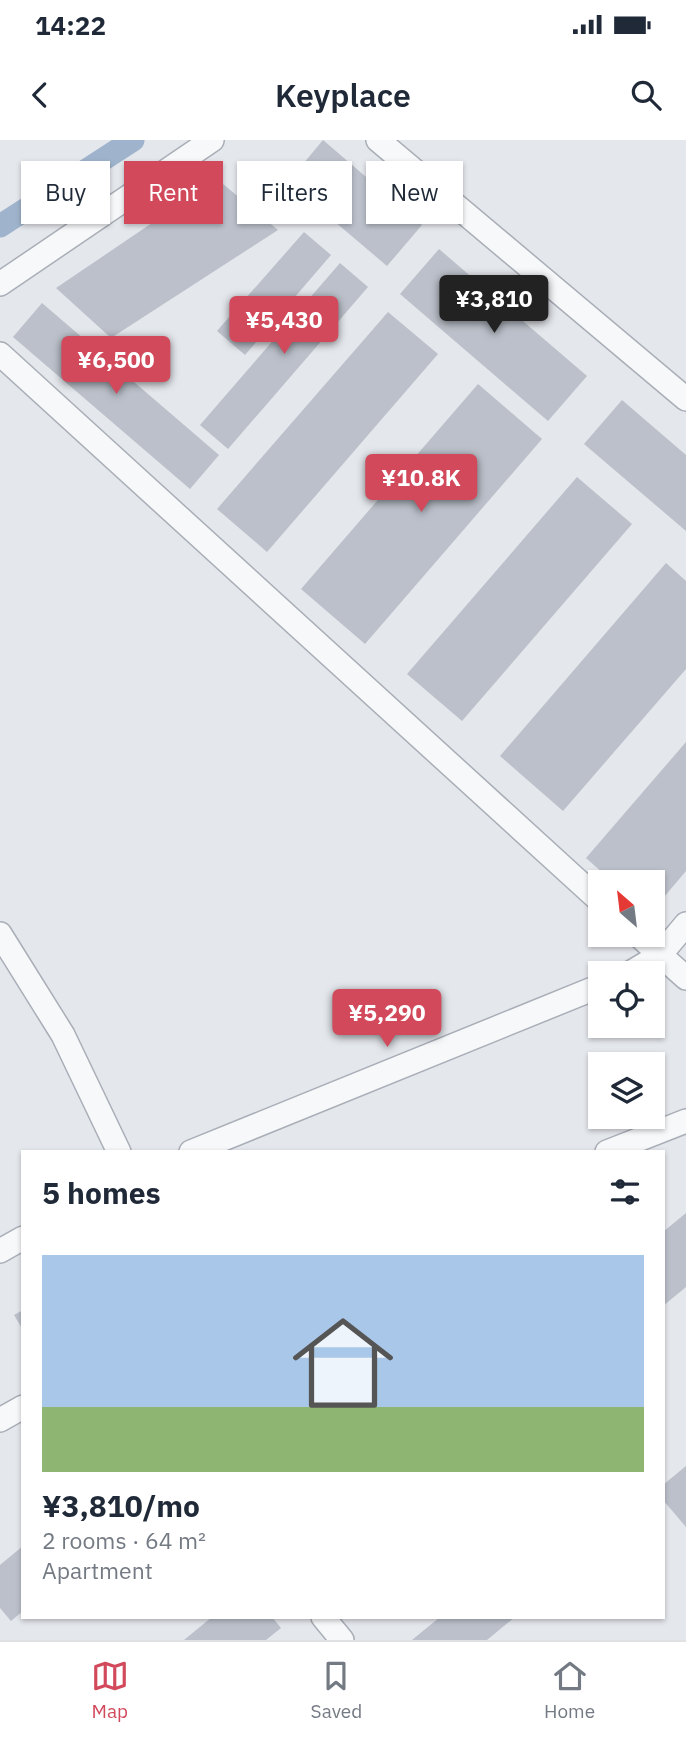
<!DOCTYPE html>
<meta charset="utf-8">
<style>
:root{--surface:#fff;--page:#f2f2f3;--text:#1f2937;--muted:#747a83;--line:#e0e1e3;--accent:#d1495b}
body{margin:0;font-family:"IBM Plex Sans",sans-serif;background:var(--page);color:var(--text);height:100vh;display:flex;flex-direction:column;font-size:26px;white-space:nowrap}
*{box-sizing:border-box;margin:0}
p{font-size:23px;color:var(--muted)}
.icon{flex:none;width:38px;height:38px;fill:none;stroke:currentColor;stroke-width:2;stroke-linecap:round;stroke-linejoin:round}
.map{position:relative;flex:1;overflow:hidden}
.side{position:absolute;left:21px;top:1010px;width:644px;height:469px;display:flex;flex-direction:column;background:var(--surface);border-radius:0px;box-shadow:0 2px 5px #0004}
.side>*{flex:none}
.banner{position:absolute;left:21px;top:21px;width:644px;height:63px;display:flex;gap:14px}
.needle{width:46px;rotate:332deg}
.fabs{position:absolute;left:588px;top:730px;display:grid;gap:14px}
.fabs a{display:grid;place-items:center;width:77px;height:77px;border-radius:0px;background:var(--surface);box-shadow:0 2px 5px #0004;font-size:35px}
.price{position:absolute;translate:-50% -60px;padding:0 16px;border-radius:7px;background:var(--accent);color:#fff;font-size:23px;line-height:46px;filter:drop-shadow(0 2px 4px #0008)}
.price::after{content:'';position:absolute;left:50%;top:42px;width:21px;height:16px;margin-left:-10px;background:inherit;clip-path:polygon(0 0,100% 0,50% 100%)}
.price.active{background:#222;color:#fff}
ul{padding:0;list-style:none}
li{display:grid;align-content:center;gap:14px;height:371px;padding:0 21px}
li span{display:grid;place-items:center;height:217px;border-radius:0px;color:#555}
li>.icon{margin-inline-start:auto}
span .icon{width:126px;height:126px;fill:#fffc;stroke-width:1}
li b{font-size:30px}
h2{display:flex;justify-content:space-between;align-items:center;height:84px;padding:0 21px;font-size:30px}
.pill{padding:0 24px;border-radius:0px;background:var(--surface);box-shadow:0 2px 5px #0004;font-size:24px;line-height:63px}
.pill.active{background:var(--accent);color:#fff}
.status{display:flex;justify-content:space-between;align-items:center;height:49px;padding:0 35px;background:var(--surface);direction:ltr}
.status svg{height:19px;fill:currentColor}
header{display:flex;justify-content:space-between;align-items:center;height:91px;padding:0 21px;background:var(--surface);font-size:32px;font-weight:600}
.dock{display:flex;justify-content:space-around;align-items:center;height:98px;border-top:2px solid var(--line);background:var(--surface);font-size:19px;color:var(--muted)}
.dock a{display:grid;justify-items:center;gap:4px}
.dock .active{color:var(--accent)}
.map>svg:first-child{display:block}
</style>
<div class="status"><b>14:22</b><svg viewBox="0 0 49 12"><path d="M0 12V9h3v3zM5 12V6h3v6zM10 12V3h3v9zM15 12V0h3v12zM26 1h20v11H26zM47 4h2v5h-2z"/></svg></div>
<header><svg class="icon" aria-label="back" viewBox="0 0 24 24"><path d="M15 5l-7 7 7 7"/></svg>Keyplace<svg class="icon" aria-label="search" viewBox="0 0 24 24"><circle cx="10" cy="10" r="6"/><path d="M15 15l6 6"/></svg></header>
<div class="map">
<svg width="686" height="1500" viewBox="0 0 686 1500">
<rect width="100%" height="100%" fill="#e4e7ec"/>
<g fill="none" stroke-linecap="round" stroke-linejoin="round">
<path stroke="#9fb4cc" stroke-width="23" d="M0,86l133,-86"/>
</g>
<g fill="#bbc0ca">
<path d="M323,0l99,85 -35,41 -99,-84z"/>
<path d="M217,39l61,51 -167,108 -55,-50z"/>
<path d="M304,92l27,23 -86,100 -28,-24z"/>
<path d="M439,109l148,127 -39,45 -148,-127z"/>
<path d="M340,123l28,24 -140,162 -28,-24z"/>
<path d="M42,163l177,152 -29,34 -177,-152z"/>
<path d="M388,172l50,42 -171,198 -50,-43z"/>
<path d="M478,244l64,55 -177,205 -64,-55z"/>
<path d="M622,260l64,55v76l-102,-87z"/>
<path d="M577,337l55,47 -170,197 -55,-47z"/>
<path d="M666,423l20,18v88l-123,142 -63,-55z"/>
<path d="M686,602v129l-33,39v-28h-40l-27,-24z"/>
<path d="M686,1073v74l-23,19v-74z"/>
<path d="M23,1170v20l-9,-15z"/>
<path d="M686,1326v61l-23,-27v-15z"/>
<path d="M23,1406v65l-12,10 -11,-13v-43z"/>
<path d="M212,1477h60l9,11 -15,12h-82z"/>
<path d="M440,1477h75l-28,23h-75z"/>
</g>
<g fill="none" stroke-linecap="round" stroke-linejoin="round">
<defs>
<g id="minor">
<path d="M378,0l308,259"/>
<path d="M0,144l212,-144"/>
<path d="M0,214l600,547"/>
<path d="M0,794l63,101 56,117"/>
<path d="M637,794l49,44"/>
<path d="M630,833l30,-18 26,-31"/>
<path d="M191,1012l409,-166"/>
<path d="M607,1012l79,-31"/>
<path d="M0,1111l23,-13"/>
<path d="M0,1280l23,-13"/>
<path d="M323,1477l19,23"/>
</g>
</defs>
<use href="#minor" stroke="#a9aeb7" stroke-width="26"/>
<use href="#minor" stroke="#f7f8fa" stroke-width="23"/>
</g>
</svg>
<div class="fabs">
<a><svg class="needle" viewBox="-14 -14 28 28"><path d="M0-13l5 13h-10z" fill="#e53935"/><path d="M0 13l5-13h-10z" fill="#747a83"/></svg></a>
<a><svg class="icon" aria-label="locate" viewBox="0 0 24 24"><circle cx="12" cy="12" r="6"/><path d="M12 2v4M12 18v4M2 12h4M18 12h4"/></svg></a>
<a><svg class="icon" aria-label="layers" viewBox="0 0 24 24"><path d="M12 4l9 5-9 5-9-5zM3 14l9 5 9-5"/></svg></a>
</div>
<b class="price active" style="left:494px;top:195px">¥3,810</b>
<b class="price" style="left:284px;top:216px">¥5,430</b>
<b class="price" style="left:116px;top:256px">¥6,500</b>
<b class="price" style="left:421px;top:374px">¥10.8K</b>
<b class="price" style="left:387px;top:909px">¥5,290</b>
<div class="banner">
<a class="pill">Buy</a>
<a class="pill active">Rent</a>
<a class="pill">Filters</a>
<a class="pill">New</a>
</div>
<section class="side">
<h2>5 homes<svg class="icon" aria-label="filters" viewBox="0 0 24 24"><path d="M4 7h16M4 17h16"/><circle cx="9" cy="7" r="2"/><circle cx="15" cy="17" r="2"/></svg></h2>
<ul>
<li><span style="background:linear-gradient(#a9c7e8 70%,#8fb573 0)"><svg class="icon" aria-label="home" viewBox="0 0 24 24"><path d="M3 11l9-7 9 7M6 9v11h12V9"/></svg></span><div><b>¥3,810/mo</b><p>2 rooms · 64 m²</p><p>Apartment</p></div></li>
</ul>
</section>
</div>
<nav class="dock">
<a class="active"><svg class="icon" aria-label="map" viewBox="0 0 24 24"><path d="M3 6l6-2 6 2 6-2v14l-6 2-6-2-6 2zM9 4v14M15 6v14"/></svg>Map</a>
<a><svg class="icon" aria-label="saved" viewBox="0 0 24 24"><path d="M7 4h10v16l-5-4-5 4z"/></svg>Saved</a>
<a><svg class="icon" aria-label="home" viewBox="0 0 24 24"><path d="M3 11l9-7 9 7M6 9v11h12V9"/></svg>Home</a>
</nav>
